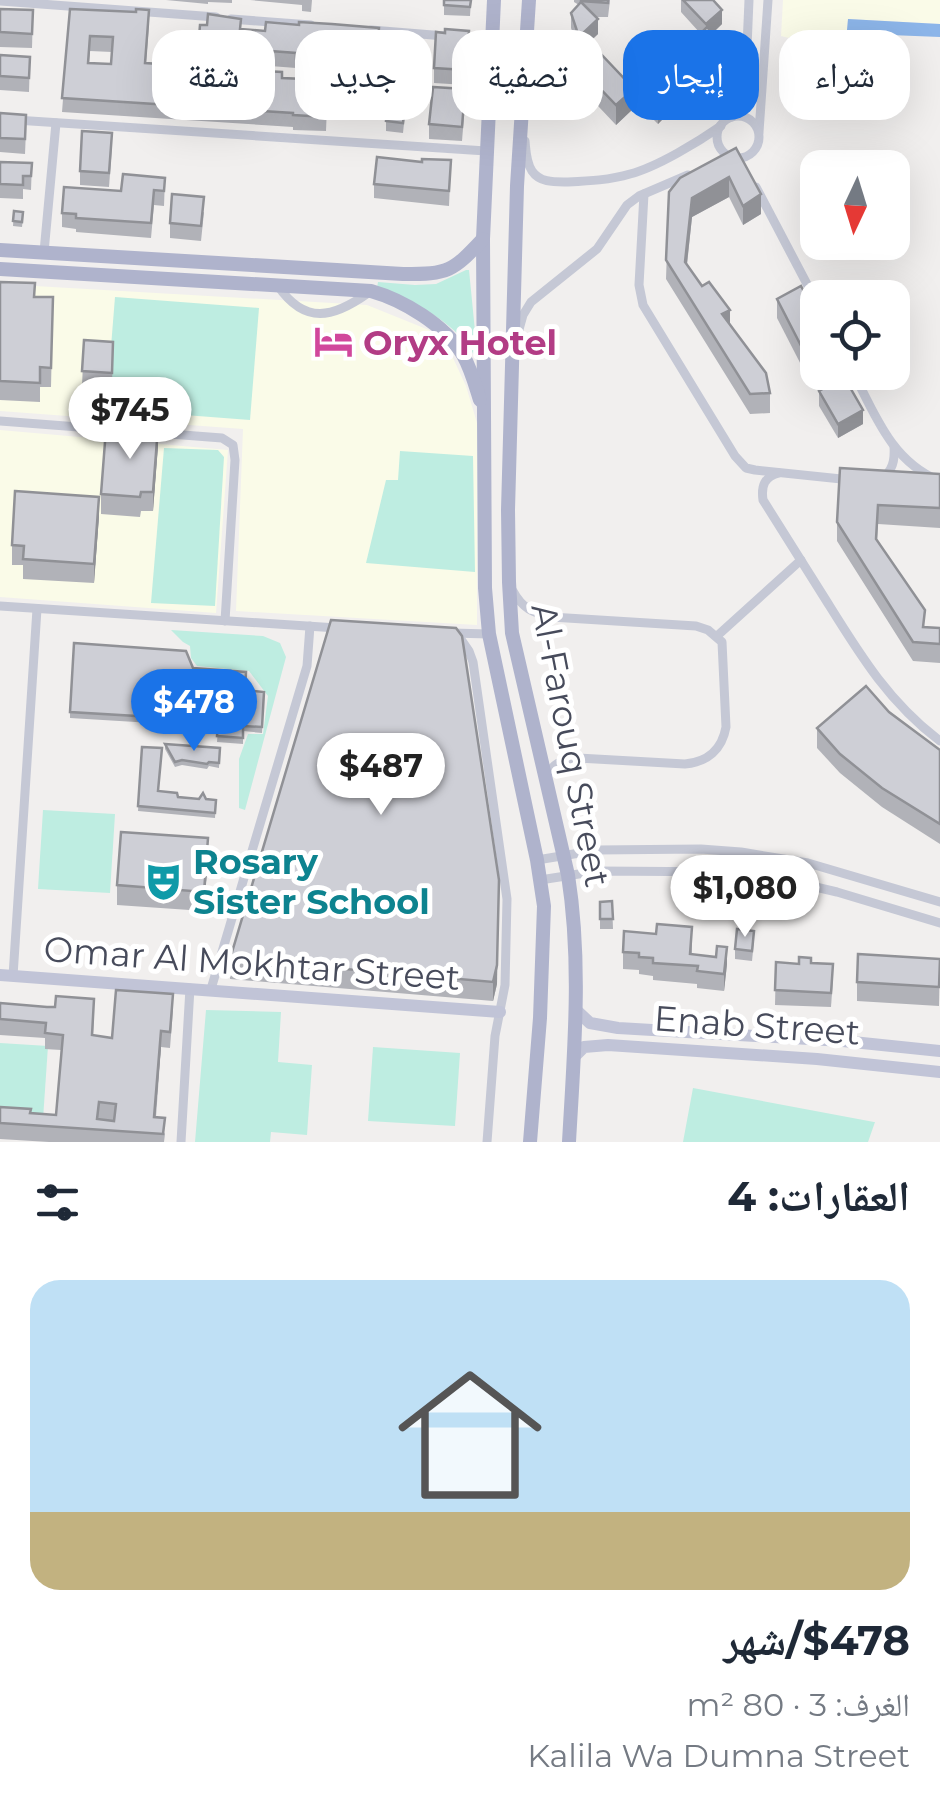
<!DOCTYPE html>
<html lang="ar">
<meta charset="utf-8">
<style>
:root{--surface:#fff;--page:#f6f6f7;--text:#1f2937;--muted:#747a83;--line:#e0e1e3;--accent:#1a73e8}
body{margin:0;font-family:Montserrat,"Noto Naskh Arabic",sans-serif;background:var(--page);color:var(--text);direction:rtl;height:100vh;display:flex;flex-direction:column;font-size:38px;white-space:nowrap}
*{box-sizing:border-box;margin:0}
p{font-size:32px;color:var(--muted)}
.icon{flex:none;width:55px;height:55px;fill:none;stroke:currentColor;stroke-width:2;stroke-linecap:round;stroke-linejoin:round}
.map{position:relative;height:1142px;overflow:hidden;direction:ltr}
.side{display:flex;flex-direction:column;background:var(--surface);flex:1}
.side>*{flex:none}
.banner{position:absolute;left:30px;top:30px;width:880px;height:90px;direction:rtl;display:flex;gap:20px}
.needle{width:65px;rotate:184deg}
.controls{position:absolute;left:800px;top:150px;display:grid;gap:20px}
.controls a{display:grid;place-items:center;width:110px;height:110px;border-radius:20px;background:var(--surface);box-shadow:0 10px 40px #0002;font-size:50px}
.price{position:absolute;translate:-50% -85px;padding:0 22px;border-radius:35px;background:#fff;color:#222;font-size:32px;line-height:65px;filter:drop-shadow(0 2px 5px #0008)}
.price::after{content:'';position:absolute;left:50%;top:60px;width:30px;height:22px;margin-left:-15px;background:inherit;clip-path:polygon(0 0,100% 0,50% 100%)}
.price.selected{background:var(--accent);color:#fff}
ul{padding:0;list-style:none}
li{display:grid;align-content:center;gap:20px;height:530px;padding:0 30px}
li+li{border-top:2px solid var(--line)}
li span{display:grid;place-items:center;height:310px;border-radius:30px;color:#555}
li>.icon{margin-inline-start:auto}
span .icon{width:180px;height:180px;fill:#fffc;stroke-width:1}
li b{font-size:42px}
h2{display:flex;justify-content:space-between;align-items:center;height:120px;padding:0 30px;font-size:42px}
.chip{padding:0 35px;border-radius:30px;background:var(--surface);box-shadow:0 10px 40px #0002;font-size:35px;line-height:90px}
.chip.selected{background:var(--accent);color:#fff}
.map>svg:first-child{display:block}
</style>
<div class="map">
<svg width="940" height="1142" viewBox="0 0 940 1142">
<rect width="100%" height="100%" fill="#f1efee"/>
<g fill="#fafbe8">
<path d="M783,0h157v24l-92,-5 -1,11 -26,14 -10,-2 -11,-8 -11,4 -8,-2z"/>
<path d="M0,284l367,21 62,25 24,28 13,28 11,37v202l-241,-14 7,-182 -243,-18z"/>
<path d="M0,430l228,20 -12,163 -216,-16z"/>
</g>
<g fill="#beede1">
<path d="M466,270h3l9,92c-19,-39 -61,-59 -101,-74l1,-6 37,3 21,-1z"/>
<path d="M115,297l144,11 -9,112 -144,-11z"/>
<path d="M164,448l54,2 6,7 -9,149 -64,-3z"/>
<path d="M400,451l73,5 2,116 -109,-9 20,-83h12z"/>
<path d="M171,630l92,6 17,7 6,14 -41,153 -6,-2v-49l9,-25h15l5,-38 -19,-25 -52,-5 -6,-8 -1,-12 -7,-4z"/>
<path d="M43,810l72,4 -5,79 -72,-4z"/>
<path d="M206,1010l75,2 -3,50 34,3 -5,70 -36,-3 -1,10h-75z"/>
<path d="M0,1043l48,3 -5,73 -43,-4z"/>
<path d="M373,1047l87,6 -5,73 -87,-5z"/>
<path d="M693,1088l181,34h1l-7,20h-185z"/>
</g>
<path fill="#8cb5e9" d="M848,19l92,5v13l-50,-2 -62,29 -5,-9 -34,-11v-6l11,-4 11,8 7,-2 4,4 25,-14z"/>
<g fill="none" stroke-linecap="round" stroke-linejoin="round">
<g stroke="#c5c8d5" stroke-width="9">
<path d="M0,1l216,16"/>
<path d="M231,19l80,6"/>
<path d="M371,30l74,6"/>
<path d="M461,37l32,2"/>
<circle cx="738" cy="137" r="21"/>
<path d="M732,117l7,-8 6,-15 4,-94"/>
<path d="M0,119l486,32"/>
<path d="M759,132l9,-132"/>
<path d="M525,141c1,10 1,21 7,30 8,12 23,11 36,11 21,-1 42,-2 62,-8 27,-7 68,-32 91,-48"/>
<path d="M756,187l62,118"/>
<path d="M644,194l-5,91 4,20 92,151 11,12 9,2 96,10"/>
<path d="M44,252l12,-129"/>
<path d="M278,286c27,39 55,32 90,7"/>
<path d="M518,333l5,-18 8,-13 66,-53 30,-44 12,-9 49,-21"/>
<path d="M853,372c22,43 39,90 87,109"/>
<path d="M0,421l222,17 11,7 2,15 -10,161"/>
<path d="M779,473c-15,4 -18,13 -16,27 22,35 44,70 66,105 33,53 61,98 111,136"/>
<path d="M881,479c12,-8 14,-19 13,-33"/>
<path d="M513,591c9,17 20,22 38,26l145,9 12,4 14,12 4,85c-4,23 -19,35 -41,37l-107,-6c-17,3 -24,3 -32,20"/>
<path d="M0,606l337,22"/>
<path d="M452,633l37,1"/>
<path d="M458,635l11,16 4,11 34,237 -2,86 -10,51 -8,106"/>
<path d="M717,636l84,-76"/>
<path d="M537,860l61,-10 103,-1 40,3 67,11 132,39"/>
<path d="M540,880l58,-9 141,1 34,5 64,15 103,31"/>
<path d="M13,976l24,-367"/>
<path d="M211,989l96,-323 3,-40"/>
<path d="M181,1142l9,-154"/>
</g>
<g stroke="#c1c4d7" stroke-width="12">
<path d="M0,975l500,37"/>
<path d="M576,1010l14,13 28,5 225,13 97,10"/>
<path d="M574,1057l10,-10 24,-2 209,14 123,13"/>
</g>
<g stroke="#afb3cc" stroke-width="14">
<path d="M494,0l-11,239 2,349 4,46 48,226 7,46 -4,112 -10,124"/>
<path d="M529,0l-12,186 -9,324 1,72 3,51 56,242c14,89 6,177 1,267"/>
<path d="M0,250l403,24c46,0 49,-2 80,-35"/>
<path d="M0,269l371,22c32,9 74,34 92,64 8,14 12,29 17,45"/>
</g>
</g>
<g fill="#b1b2b8" fill-rule="evenodd">
<path d="M166,0h66v3l-24,-1v2z"/>
<path d="M250,0h62l-1,12 -9,-1v-6z"/>
<path d="M444,0h27l-1,16 -26,-1z"/>
<path d="M574,0h36l-2,17h-12l2,17 -8,8 44,66 -18,17 -51,-54v-19l11,-10 -5,-14v-15l8,-8 -5,-3z"/>
<path d="M681,0h32l9,24 -9,9 8,27 -63,64 -14,-14v-20l56,-57 -19,-21z"/>
<path d="M0,9l33,1 -1,38 -32,-1z"/>
<path d="M70,9l66,3 13,13 -3,38 67,8 1,-6 -16,-1v-14l43,-21 138,13 -2,27 -18,-1v6l-28,-2 -1,4 -34,-2v-6l-51,-4 -1,6 38,8 46,2 -2,51 -33,-1v-3l-231,-15zM90,51l22,1 -1,12 -22,-1z"/>
<path d="M469,45l-3,40 -32,-2v-15z"/>
<path d="M0,55l30,2 -1,35 -29,-2z"/>
<path d="M406,104l-3,29 -17,-2v-10z"/>
<path d="M465,104l-3,37 -33,-2v-15z"/>
<path d="M0,113l26,17 -1,24 -25,-2z"/>
<path d="M112,147l-3,40 -29,-2v-14z"/>
<path d="M736,148l25,66 -18,11 -14,-28 -37,20 -5,48 43,60 40,68v20l-20,1 -84,-135 3,-87z"/>
<path d="M451,160l-2,46 -75,-8v-14l48,-22z"/>
<path d="M0,162l32,1 -1,27 -8,-1v10l-23,-1z"/>
<path d="M165,178l-1,28 -10,-1 -3,33 -75,-6v-3l-14,-2v-14l59,-22z"/>
<path d="M14,211l9,6 -1,10 -9,-1z"/>
<path d="M204,212l-3,29 -31,-3v-15z"/>
<path d="M0,282l35,15h18l-2,90h-11v15l-40,-2z"/>
<path d="M777,299l60,73v4l-24,12 -36,-70z"/>
<path d="M84,340l29,2 -1,45 -30,-1z"/>
<path d="M819,391l44,33 -25,14 -19,-32z"/>
<path d="M138,431l20,15 -5,65h-12l-1,6 -39,-3v-20z"/>
<path d="M940,474v54l-62,-4 -1,17 48,86 15,1v35l-27,-2 -76,-120v-19z"/>
<path d="M99,516l-5,67 -71,-4v-14h-11v-20z"/>
<path d="M331,620l166,364 -4,17 -263,-22v-20z"/>
<path d="M193,668l52,22 19,2 -2,41 -19,-2v13l-26,-2 1,-13 -18,-3 -1,6h-14v-7l-115,-7v-6z"/>
<path d="M889,712l51,38v94l-58,-37 -42,-34 -23,-25v-20z"/>
<path d="M165,744l55,4 -1,20 -10,-2 -2,3 -25,-4 -7,2 -10,-18z"/>
<path d="M142,747l16,44 20,6 38,3 -1,18 -77,-7z"/>
<path d="M208,857l-4,54 -87,-6v-20z"/>
<path d="M696,874l29,2 -1,20 -29,-2z"/>
<path d="M740,888l10,1 -1,24h-10z"/>
<path d="M612,901l1,28h-13v-27z"/>
<path d="M754,941l-2,20 -17,-2v-10z"/>
<path d="M692,944v10l35,10 -3,27 -27,-3v-4l-44,-4v-4l-14,-2v-4l-16,-1v-17z"/>
<path d="M940,959l-1,47 -82,-5v-19z"/>
<path d="M776,962l23,2 34,15 -2,28 -56,-2z"/>
<path d="M0,1003l94,12 -1,21 19,2 61,-28 -3,38 -9,-1 -5,70 9,17 -1,8h-115l-49,-3v-32l30,6 26,2 5,-65 -16,-1v-11l-45,-3z"/>
</g>
<g fill="#909196">
<path d="M722,10v14l-16,15v-15z"/>
<path d="M598,19v15l-19,17v-14z"/>
<path d="M721,41v19l-63,64v-20z"/>
<path d="M634,89v19l-18,17v-20z"/>
<path d="M729,177v20l-37,20 -7,64v-19l7,-64z"/>
<path d="M761,194v20l-18,11v-19z"/>
<path d="M730,310v20l-8,-16z"/>
<path d="M818,366v6h19v4l-24,12v-19z"/>
<path d="M863,410v14l-25,14v-14z"/>
<path d="M158,427v19l-5,65v-19z"/>
<path d="M99,497v19l-5,67v-19z"/>
<path d="M208,838v19l-4,54v-19z"/>
<path d="M499,880l-2,104 -4,17v-19z"/>
<path d="M727,947v17l-3,27v-17z"/>
<path d="M161,1031v16l-7,86v-16z"/>
</g>
<g fill="#cecfd6" stroke="#909196" stroke-width="2.5" fill-rule="evenodd">
<path d="M444,0h27l-1,7 -26,-2z"/>
<path d="M581,0h27v3l-27,-2z"/>
<path d="M683,0h30l9,10 -16,14z"/>
<path d="M581,2l17,17 -19,18 -8,-24z"/>
<path d="M0,9l33,1 -1,24 -32,-2z"/>
<path d="M70,9l66,3v-3l13,1 -4,53 47,3v3l21,2 2,-20 -17,-1 2,-25h7l1,-11 33,5 -1,10 25,2 1,-9 33,3v-3l33,2 47,4 -2,26 -18,-1v6l-28,-2 -1,4 -34,-2v-6l-51,-4 -2,21 39,2v6l46,2 -2,37 -33,-2v-2l-231,-15zM90,36l23,1 -2,27 -23,-1z"/>
<path d="M707,27l14,14 -63,63 -14,-14z"/>
<path d="M445,29l24,2 -3,39 -32,-2 2,-36 9,1z"/>
<path d="M583,35l51,54 -18,16 -51,-53z"/>
<path d="M0,55l30,2 -1,21 -29,-2z"/>
<path d="M433,87l32,2 -3,38 -33,-3z"/>
<path d="M388,93l18,1 -3,29 -17,-2z"/>
<path d="M0,113l26,2 -1,24 -25,-1z"/>
<path d="M82,131l30,2 -3,40 -29,-2z"/>
<path d="M736,148l25,46 -18,12 -14,-29 -37,21 -7,64 17,24 7,-4 21,28 -8,4 44,59 4,20 -20,1 -84,-134 3,-68 11,-14z"/>
<path d="M377,157l45,5v-3l29,1 -2,31 -75,-7z"/>
<path d="M0,162l32,1 -1,13h-8v9l-23,-1z"/>
<path d="M123,174l42,4 -1,13 -10,-1 -3,33 -75,-5v-4l-14,-1 2,-26 57,4z"/>
<path d="M172,194l32,3 -3,29 -31,-3z"/>
<path d="M14,211l9,1 -1,10 -9,-1z"/>
<path d="M0,282l35,1 -1,14h19l-2,71 -11,-1v16l-40,-2z"/>
<path d="M801,286l17,32v48l-5,3 -36,-70z"/>
<path d="M84,340l29,2 -1,31 -30,-2z"/>
<path d="M844,377l19,33 -25,14 -19,-33z"/>
<path d="M138,425l20,2 -5,65h-12l-1,5 -39,-3 5,-65 32,2z"/>
<path d="M840,468l100,6v34l-62,-3 -2,34 49,71 -2,17 17,1v16l-27,-2 -76,-120z"/>
<path d="M15,491l84,6 -5,67 -71,-5 1,-13 -12,-1z"/>
<path d="M331,620l125,8 6,8 37,244 -2,85 -4,17 -263,-23z"/>
<path d="M74,643l112,8 7,17 53,4 -1,18 19,2 -2,35 -19,-1v12l-26,-2 1,-13 -18,-2 -1,5h-14l1,-7 -116,-7z"/>
<path d="M866,686l23,26 51,38v74l-58,-36 -42,-34 -23,-26z"/>
<path d="M165,744l55,4 -1,15 -10,-1 -2,2 -25,-4 -7,2z"/>
<path d="M142,747l20,1 -4,43 19,2 1,4 21,2 4,-6 3,6 10,1 -1,13 -77,-7z"/>
<path d="M121,832l87,6 -4,54 -87,-7z"/>
<path d="M696,874l29,2 -1,11 -29,-3z"/>
<path d="M740,888l10,1 -1,14h-10z"/>
<path d="M612,901l1,18h-13v-17z"/>
<path d="M657,924l35,3 -2,27 26,3 1,-11 10,1 -3,27 -27,-3 1,-5 -45,-3v-5l-14,-1v-4l-16,-1 1,-21 32,3z"/>
<path d="M737,929l17,2 -2,20 -17,-2z"/>
<path d="M858,954l82,5 -1,28 -82,-5z"/>
<path d="M799,957l12,1v5l22,1 -2,29 -56,-3 1,-28 23,2z"/>
<path d="M116,990l57,4 -3,38 -9,-1 -7,86 11,1 -2,16 -163,-11v-16l31,2 -1,4 26,2 7,-80 -18,-2 1,-10 -46,-4v-16l47,4h8l1,-11 38,3 -2,36 20,3zM99,1102l17,2 -2,17 -17,-2z"/>
</g>
<defs>
<symbol id="hotel-bare" viewBox="-9 -9 18 18"><path d="M-6-4.5h1.5V1H6V5H4.5V3h-9V5H-6ZM-4 0a1.8 1.8 0 1 1 3.6 0ZM.5 0V-2.5h3Q6-2.5 6 0Z" fill="#d1479c" stroke="#fff" stroke-width="2.5" paint-order="stroke"/></symbol>
<symbol id="theatre-bare" viewBox="-9 -9 18 18"><path d="M-5-5.5Q0-4 5-5.5V0Q5 5 0 6Q-5 5-5 0ZM-3.3-2.5H-1v1.5H-3.3ZM1-2.5H3.3v1.5H1ZM-2.8 1Q0 5.5 2.8 1Z" fill="#0f9aa8" stroke="#fff" stroke-width="2.5" paint-order="stroke"/></symbol>
</defs>
<g fill-rule="evenodd">
<use href="#hotel-bare" x="306" y="314" width="55" height="55"/>
<use href="#theatre-bare" x="136" y="854" width="55" height="55"/>
</g>
<g text-anchor="middle" dominant-baseline="central" stroke-width="10" stroke-linejoin="round" paint-order="stroke">
<g font-size="35" font-weight="bold" fill="#b23c85" stroke="#fff" text-anchor="start">
<text x="363" y="342">Oryx Hotel</text>
</g>
<g font-size="35" fill="#474b5b" stroke="#fff">
<text transform="translate(571 745) rotate(79)">Al-Farouq Street</text>
<text transform="translate(252 963) rotate(4)">Omar Al Mokhtar Street</text>
<text transform="translate(757 1025) rotate(4)">Enab Street</text>
</g>
<g font-size="35" font-weight="bold" fill="#0d838f" stroke="#fff" text-anchor="start">
<text x="193" y="861">Rosary<tspan x="193" dy="40">Sister School</tspan></text>
</g>
</g>
</svg>
<div class="controls">
<a><svg class="needle" viewBox="-14 -14 28 28"><path d="M0-13l5 13h-10z" fill="#e53935"/><path d="M0 13l5-13h-10z" fill="#747a83"/></svg></a>
<a><svg class="icon" aria-label="locate" viewBox="0 0 24 24"><circle cx="12" cy="12" r="6"/><path d="M12 2v4M12 18v4M2 12h4M18 12h4"/></svg></a>
</div>
<b class="price" style="left:130px;top:462px">$745</b>
<b class="price selected" style="left:194px;top:754px">$478</b>
<b class="price" style="left:381px;top:818px">$487</b>
<b class="price" style="left:745px;top:940px">$1,080</b>
<div class="banner">
<a class="chip">شراء</a>
<a class="chip selected">إيجار</a>
<a class="chip">تصفية</a>
<a class="chip">جديد</a>
<a class="chip">شقة</a>
</div>
</div>
<section class="side">
<h2>العقارات: 4<svg class="icon" aria-label="filters" viewBox="0 0 24 24"><path d="M4 7h16M4 17h16"/><circle cx="9" cy="7" r="2"/><circle cx="15" cy="17" r="2"/></svg></h2>
<ul>
<li><span style="background:linear-gradient(#bfe0f5 75%,#c2b280 0)"><svg class="icon" aria-label="home" viewBox="0 0 24 24"><path d="M3 11l9-7 9 7M6 9v11h12V9"/></svg></span><div><b>$478/شهر</b><p>الغرف: 3 · 80 m²</p><p>Kalila Wa Dumna Street</p></div></li>
</ul>
</section>
